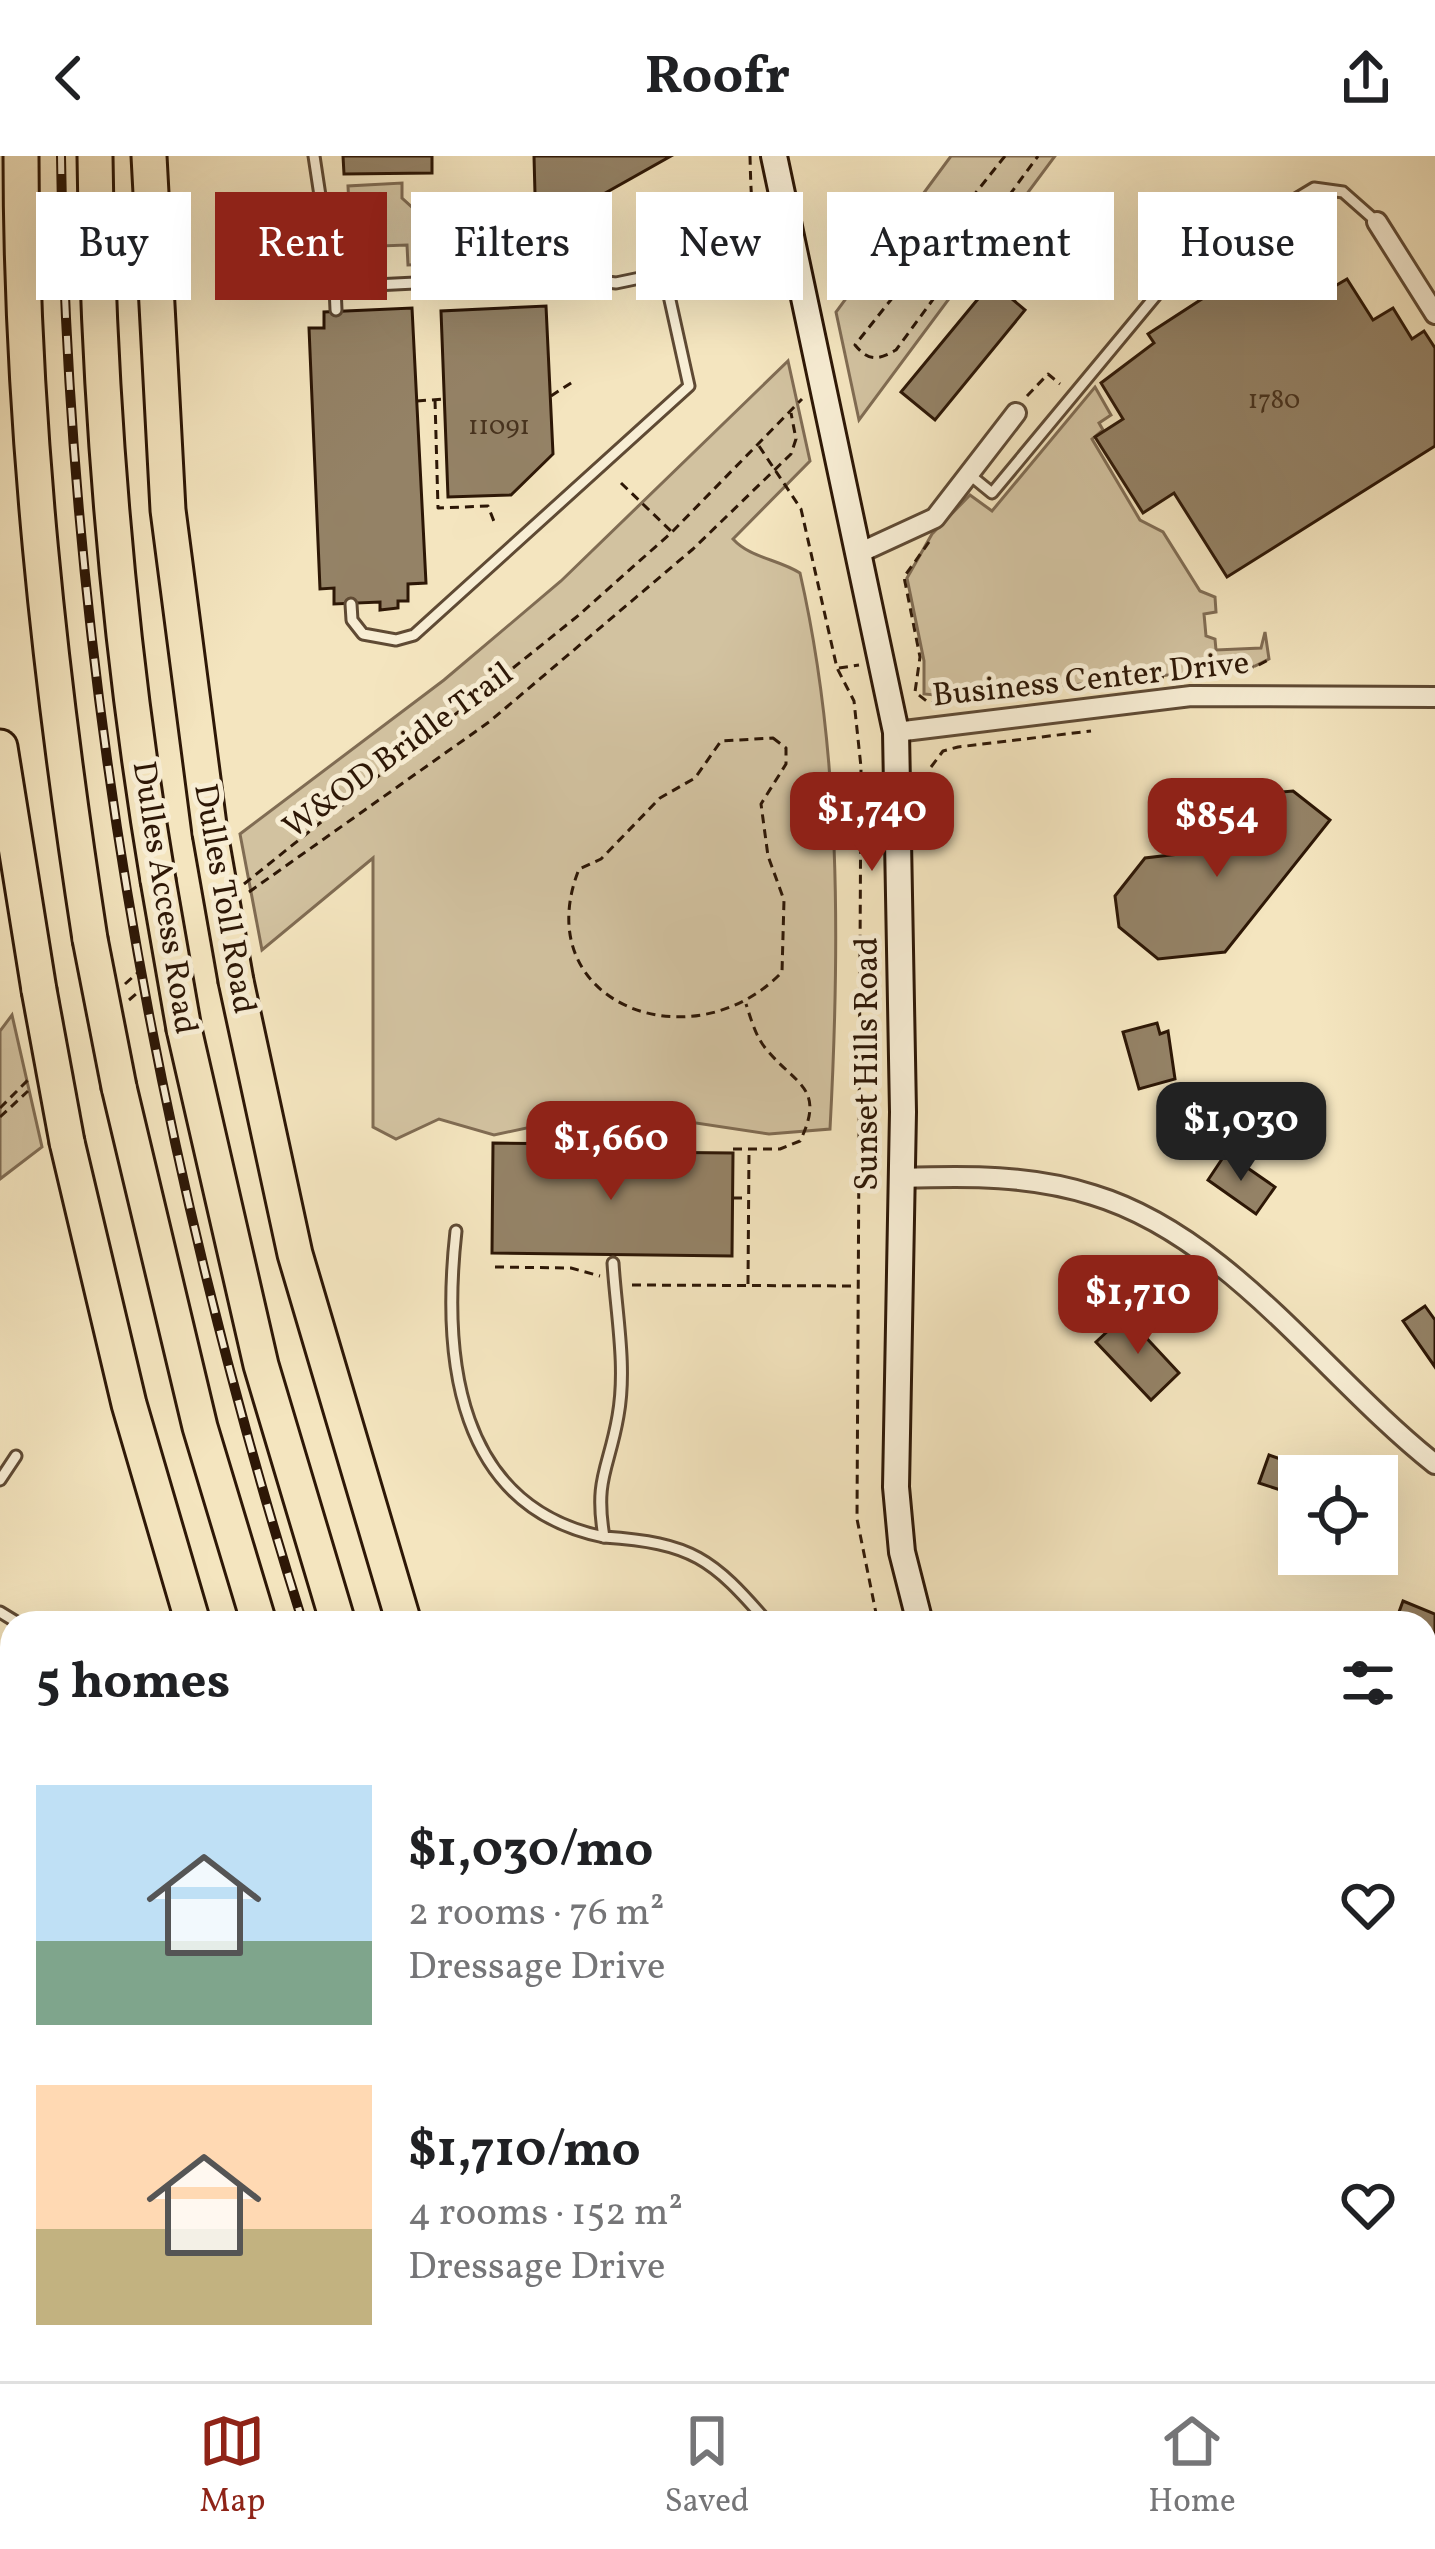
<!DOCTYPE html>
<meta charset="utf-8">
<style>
:root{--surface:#fff;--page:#f2f2f2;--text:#202124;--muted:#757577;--line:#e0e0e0;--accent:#8f2418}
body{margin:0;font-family:Vollkorn,serif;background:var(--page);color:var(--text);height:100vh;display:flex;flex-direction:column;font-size:45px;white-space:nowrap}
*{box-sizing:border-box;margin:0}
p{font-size:39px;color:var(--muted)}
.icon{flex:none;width:66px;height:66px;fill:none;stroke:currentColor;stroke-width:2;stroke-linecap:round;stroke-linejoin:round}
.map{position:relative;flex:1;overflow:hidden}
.panel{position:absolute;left:0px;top:1455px;width:1437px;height:771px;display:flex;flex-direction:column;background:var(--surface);border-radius:36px 36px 0 0;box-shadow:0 12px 48px #0002}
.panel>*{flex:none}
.guide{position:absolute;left:36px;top:36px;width:1365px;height:108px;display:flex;gap:24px}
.tools{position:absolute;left:1278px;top:1299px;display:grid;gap:24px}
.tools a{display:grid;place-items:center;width:120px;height:120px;border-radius:0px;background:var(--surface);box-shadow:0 12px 48px #0002;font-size:60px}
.price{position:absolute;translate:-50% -102px;padding:0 27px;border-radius:24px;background:var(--accent);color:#fff;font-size:39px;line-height:78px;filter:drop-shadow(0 3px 6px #0008)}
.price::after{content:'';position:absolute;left:50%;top:72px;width:36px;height:27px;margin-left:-18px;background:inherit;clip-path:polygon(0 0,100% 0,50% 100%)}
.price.on{background:#222;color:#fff}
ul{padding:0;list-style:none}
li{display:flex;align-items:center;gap:36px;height:300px;padding:0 36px}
li span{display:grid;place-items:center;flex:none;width:336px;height:240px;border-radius:0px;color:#555}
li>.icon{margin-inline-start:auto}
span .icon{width:144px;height:144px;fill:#fffc;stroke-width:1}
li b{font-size:51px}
h2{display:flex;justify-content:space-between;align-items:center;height:144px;padding:0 36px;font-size:51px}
.chip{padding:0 42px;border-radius:0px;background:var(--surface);box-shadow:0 12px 48px #0002;font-size:42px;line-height:108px}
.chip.on{background:var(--accent);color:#fff}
header{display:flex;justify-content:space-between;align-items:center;height:156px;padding:0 36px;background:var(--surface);font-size:54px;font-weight:700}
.tab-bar{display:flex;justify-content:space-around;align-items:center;height:168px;border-top:3px solid var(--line);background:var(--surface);font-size:33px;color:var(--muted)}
.tab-bar a{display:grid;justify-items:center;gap:6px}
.tab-bar .on{color:var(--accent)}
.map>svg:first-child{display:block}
</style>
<header><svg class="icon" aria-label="back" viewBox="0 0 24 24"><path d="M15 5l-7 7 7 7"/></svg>Roofr<svg class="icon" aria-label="share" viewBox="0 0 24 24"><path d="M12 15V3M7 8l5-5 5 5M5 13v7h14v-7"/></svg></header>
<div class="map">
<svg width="1435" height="2225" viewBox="0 0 1435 2225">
<rect width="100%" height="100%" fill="#f4e5bf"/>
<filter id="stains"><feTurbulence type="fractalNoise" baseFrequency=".00167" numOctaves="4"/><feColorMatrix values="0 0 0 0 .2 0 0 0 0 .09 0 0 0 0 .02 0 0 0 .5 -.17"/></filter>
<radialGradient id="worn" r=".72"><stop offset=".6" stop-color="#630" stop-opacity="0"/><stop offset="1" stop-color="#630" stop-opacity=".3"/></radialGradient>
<g fill="#d2c2a0" stroke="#806c53" stroke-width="3">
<path d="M951,0h104l-196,264 -23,-108z"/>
<path d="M402,27v15l24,22 1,29 8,1 1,14 -28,1 -1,-20 -56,2 -3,-61z"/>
<path d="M788,205l22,100 -77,78c17,19 45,20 67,34 41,180 40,372 30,556l-61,5 -159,-24 -116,25 -55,-16 -43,20 -23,-12v-269l-111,92 -22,-116 204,-154 117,-99z"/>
<path d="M1095,231l16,28 -12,8 4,7 -11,9 48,81 23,12 37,59 15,6 1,15 -12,2 2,22 9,3 1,11 45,-2 4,-16 4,27 -14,7 -299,31 -32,-3v-33l-17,-83 25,-44 38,-39 22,16z"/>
<path d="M12,859l30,132 -42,32v-148z"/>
</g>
<g fill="#948266" stroke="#2d1706" stroke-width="3">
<path d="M343,0h89v17l-88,1z"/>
<path d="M534,0h137l-135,76z"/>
<path d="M1275,79l36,58 20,-13 4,6 12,-7 26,41 20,-12 19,31 12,-8 11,17v98l-208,131 -53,-84 -31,20 -48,-76 28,-18 -22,-36 53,-40 -6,-9 60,-39 -8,-13z"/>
<path d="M992,126l33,28 -90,110 -34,-28z"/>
<path d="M546,150l7,148 -42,41 -63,2 -7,-186z"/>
<path d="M412,152l14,275 -18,1v17h-10v7l-18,2v-8l-46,2v-16l-14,1 -11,-261h15v-16z"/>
<path d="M1293,635l37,29 -105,132 -67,7 -39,-32 -4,-31 30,-38 68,-8 46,-56z"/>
<path d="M1157,867l3,11 8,-3 7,48 -36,10 -16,-57z"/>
<path d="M493,987l81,1v18h58v-10l101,1 -1,103 -240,-3z"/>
<path d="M1226,997l49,34 -19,27 -48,-34z"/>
<path d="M1425,1150l10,14v47l-32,-46z"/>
<path d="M1125,1159l54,58 -28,27 -55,-58z"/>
<path d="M1269,1299l60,21h-30v20l-40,-13z"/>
<path d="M1403,1445l32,13v39l-10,-4v-26h-30z"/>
<path d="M0,1504l12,8v70l-12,2z"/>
<path d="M1427,1948l8,7v63l-7,7z"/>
<path d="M0,2072l12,14v128h45l-13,11h-44z"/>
</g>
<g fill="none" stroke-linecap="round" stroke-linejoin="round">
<defs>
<g id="service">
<path d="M314,0l13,86h20"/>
<path d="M336,154l-1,-23 220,-11 61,7 48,-10 25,113 -275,249 -18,5 -33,-6 -11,-14 -1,-16"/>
<path d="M970,319l22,18 171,-206 33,-28 118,-71 29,4 34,30"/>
<path d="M456,1075c-14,126 0,276 148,306"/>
<path d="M613,1107c3,49 14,104 5,153 -9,53 -24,62 -14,121 88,6 108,21 164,86"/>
<path d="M0,1324l16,-24"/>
<path d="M0,1456l18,11"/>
<path d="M0,2033l12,16"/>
<path d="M0,2087l12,-11"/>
<path d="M0,2151l12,-10"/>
<path d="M1024,2214l4,11"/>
<path d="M1220,2214l8,11"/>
<path d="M0,2217l5,5 10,-8"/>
<path d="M70,2225l1,-11"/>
</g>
<g id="minor">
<path d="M1377,66l58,92"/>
<path d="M859,397l76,-35 81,-105"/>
<path d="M896,576l295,-36 244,1"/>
<path d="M903,1022c65,-2 128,-3 190,17 136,41 233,183 342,269"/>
<path d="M0,1952l12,14"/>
<path d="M129,2225l1,-11"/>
</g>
<g id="secondary">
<path d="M774,0l122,576 7,380 -7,375 6,65 18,71"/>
<path d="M1321,2214l5,11"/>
</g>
<g id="motorway">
<path d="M21,0c0,262 29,524 69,783"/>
<path d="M95,0c3,242 23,485 63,724"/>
<path d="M149,0l19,354 42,323"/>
<path d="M0,591l39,243"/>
<path d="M236,825l59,273 109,369"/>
<path d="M184,873l77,336 77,258"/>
<path d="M119,931l81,340 59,196"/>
<path d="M67,986l62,262 64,219"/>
<path d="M499,2214l5,11"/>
<path d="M568,2214l5,11"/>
<path d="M654,2214l5,11"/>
<path d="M723,2214l6,11"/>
</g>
</defs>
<use href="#service" stroke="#5f4a34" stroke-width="15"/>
<use href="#minor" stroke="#5f4a34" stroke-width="24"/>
<use href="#secondary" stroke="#2d1706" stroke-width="30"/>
<use href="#motorway" stroke="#2d1706" stroke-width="39"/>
<g stroke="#2d1706" stroke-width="3" stroke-dasharray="9 6" stroke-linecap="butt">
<path d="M750,0c1,36 1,104 29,129"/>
<path d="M1005,0l-150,189c14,17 23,15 41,5l142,-194"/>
<path d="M354,100l17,1v16"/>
<path d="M551,240l23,-15"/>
<path d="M1027,240l21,-22 12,10"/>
<path d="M435,244l3,108 50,-2 7,18"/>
<path d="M417,245l28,-2"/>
<path d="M759,290l42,63 36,159 17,33 7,66 -4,752 21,104"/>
<path d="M621,327l51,49"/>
<path d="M929,386l-25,35 16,80 -5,35 14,11 326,-36 13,-7"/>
<path d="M839,512l20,-3"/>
<path d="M773,582l13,10v16l-25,40 7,52 16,44 -2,72c-90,94 -256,31 -203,-103l22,-10 59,-61 35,-20 26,-37z"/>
<path d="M931,611l12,-16 15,-4 133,-16"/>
<path d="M244,728l335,-269 93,-83 130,-133"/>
<path d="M249,736l240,-170 204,-173 98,-95 5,-15 -5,-26"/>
<path d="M125,828l19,-17"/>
<path d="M129,844l20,-17"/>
<path d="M0,952l28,-28"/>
<path d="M0,961l28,-26"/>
<path d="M733,993h47l20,-8c26,-53 -4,-56 -33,-91 -11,-12 -16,-31 -21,-46"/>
<path d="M733,1042h14"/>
<path d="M495,1111l76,1 29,8"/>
<path d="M748,1128l1,-134"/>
<path d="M632,1129l225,1"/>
</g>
<use href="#service" stroke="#f8eed5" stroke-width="9"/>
<use href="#minor" stroke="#f8eed5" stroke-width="18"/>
<use href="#secondary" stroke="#f8eed5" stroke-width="24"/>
<use href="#motorway" stroke="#f4e5bf" stroke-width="33"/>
<defs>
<g id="rail">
<path d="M61,0c7,499 92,991 242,1467"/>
<path d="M618,2214l6,11"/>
</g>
</defs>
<use href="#rail" stroke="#2d1706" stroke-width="10"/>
<use href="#rail" stroke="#f8eed5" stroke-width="6" stroke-dasharray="18" stroke-linecap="butt"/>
<defs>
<g id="motorway-bridge">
<path d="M210,677l26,148"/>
<path d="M158,724l26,149"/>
<path d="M90,783l29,148"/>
<path d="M39,834l28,152"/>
</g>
</defs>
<use href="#motorway-bridge" stroke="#2d1706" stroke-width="39" stroke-linecap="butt"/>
<use href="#motorway-bridge" stroke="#f4e5bf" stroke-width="33"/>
</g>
<g text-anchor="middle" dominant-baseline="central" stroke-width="10" stroke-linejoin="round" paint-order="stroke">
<g font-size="27" fill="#47321e">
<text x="1274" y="245">1780</text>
<text x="499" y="271">11091</text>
</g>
<g font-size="33" fill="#2d1706" stroke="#f8eed5">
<text transform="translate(1091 525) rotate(-6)">Business Center Drive</text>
<text transform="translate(399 596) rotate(-36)">W&amp;OD Bridle Trail</text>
<text transform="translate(163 742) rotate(81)">Dulles Access Road</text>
<text transform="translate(223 743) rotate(80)">Dulles Toll Road</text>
<text transform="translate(869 908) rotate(-90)">Sunset Hills Road</text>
</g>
</g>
<rect width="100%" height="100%" filter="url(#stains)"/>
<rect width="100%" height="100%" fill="url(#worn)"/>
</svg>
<div class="tools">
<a><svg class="icon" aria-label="locate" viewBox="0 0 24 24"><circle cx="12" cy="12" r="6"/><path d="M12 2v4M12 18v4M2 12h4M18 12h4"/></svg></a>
</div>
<b class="price" style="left:872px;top:718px">$1,740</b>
<b class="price" style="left:1217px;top:724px">$854</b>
<b class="price on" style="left:1241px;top:1028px">$1,030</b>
<b class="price" style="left:611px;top:1047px">$1,660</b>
<b class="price" style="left:1138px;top:1201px">$1,710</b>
<div class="guide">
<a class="chip">Buy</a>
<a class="chip on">Rent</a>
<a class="chip">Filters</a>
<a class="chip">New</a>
<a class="chip">Apartment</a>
<a class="chip">House</a>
</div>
<section class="panel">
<h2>5 homes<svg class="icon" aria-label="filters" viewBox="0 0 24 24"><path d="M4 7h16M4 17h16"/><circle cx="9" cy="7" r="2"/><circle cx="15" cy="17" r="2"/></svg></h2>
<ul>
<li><span style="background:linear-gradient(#bfe0f5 65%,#7fa58c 0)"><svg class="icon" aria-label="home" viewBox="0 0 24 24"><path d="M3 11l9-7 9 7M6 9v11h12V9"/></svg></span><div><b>$1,030/mo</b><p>2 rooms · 76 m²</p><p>Dressage Drive</p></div><svg class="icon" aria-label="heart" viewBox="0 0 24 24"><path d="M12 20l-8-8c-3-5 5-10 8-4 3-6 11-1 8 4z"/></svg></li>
<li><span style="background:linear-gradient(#ffd9b3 60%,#c2b280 0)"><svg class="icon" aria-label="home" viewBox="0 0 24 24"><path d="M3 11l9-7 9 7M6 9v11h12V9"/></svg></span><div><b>$1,710/mo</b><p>4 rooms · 152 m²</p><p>Dressage Drive</p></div><svg class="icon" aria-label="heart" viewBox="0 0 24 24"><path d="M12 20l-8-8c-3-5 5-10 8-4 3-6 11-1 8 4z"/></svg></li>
</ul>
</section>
</div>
<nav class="tab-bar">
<a class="on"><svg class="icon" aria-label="map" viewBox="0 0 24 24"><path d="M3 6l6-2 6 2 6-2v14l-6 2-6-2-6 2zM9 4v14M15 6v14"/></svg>Map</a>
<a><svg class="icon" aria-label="saved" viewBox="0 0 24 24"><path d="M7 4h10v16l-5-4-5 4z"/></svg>Saved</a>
<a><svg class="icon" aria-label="home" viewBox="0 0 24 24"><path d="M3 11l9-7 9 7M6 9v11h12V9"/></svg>Home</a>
</nav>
